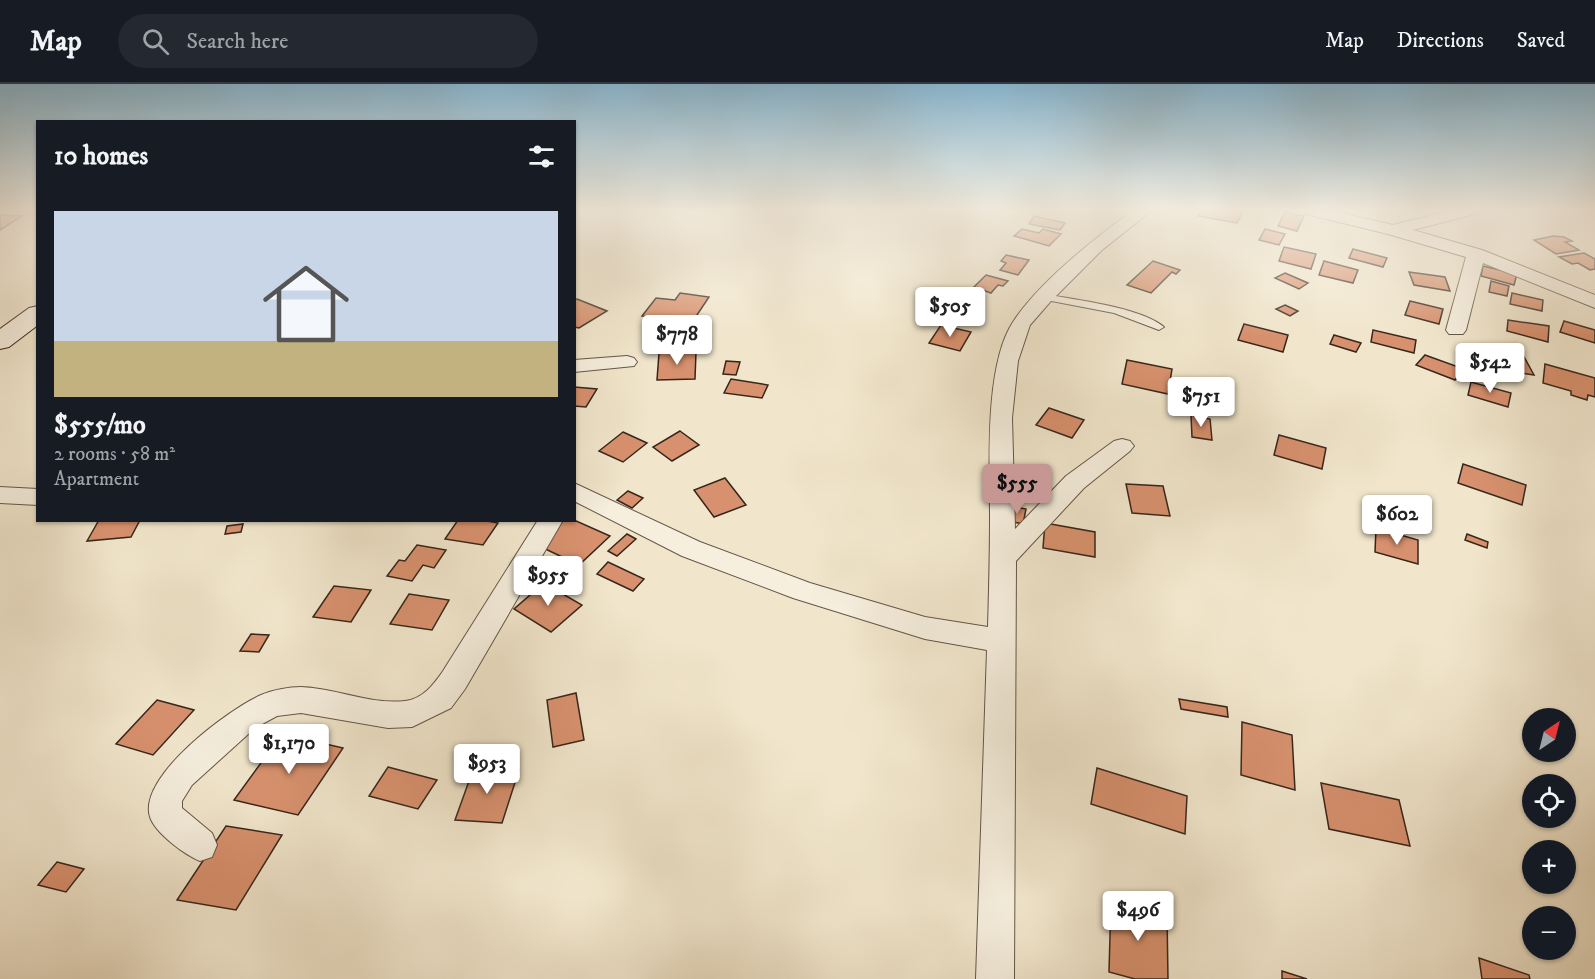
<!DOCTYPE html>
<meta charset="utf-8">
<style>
:root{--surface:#171b24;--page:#242831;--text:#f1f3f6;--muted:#9ea1a6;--line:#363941;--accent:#c59692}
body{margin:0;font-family:"IM FELL DW Pica",serif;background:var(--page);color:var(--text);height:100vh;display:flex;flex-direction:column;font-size:22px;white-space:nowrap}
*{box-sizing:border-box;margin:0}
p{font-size:20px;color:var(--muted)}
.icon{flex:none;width:33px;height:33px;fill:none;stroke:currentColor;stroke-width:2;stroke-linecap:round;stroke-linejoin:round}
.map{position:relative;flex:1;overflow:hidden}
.side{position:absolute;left:36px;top:36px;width:540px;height:402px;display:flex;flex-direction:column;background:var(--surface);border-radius:0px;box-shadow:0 2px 4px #0004}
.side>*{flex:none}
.needle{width:39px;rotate:35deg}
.tools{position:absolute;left:1522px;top:624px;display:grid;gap:12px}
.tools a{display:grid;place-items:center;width:54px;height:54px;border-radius:50%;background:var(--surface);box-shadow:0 2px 4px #0004;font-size:30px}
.price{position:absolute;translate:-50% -51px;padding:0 14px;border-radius:6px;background:#fff;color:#222;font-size:20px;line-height:39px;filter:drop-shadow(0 2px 3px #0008)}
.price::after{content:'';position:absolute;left:50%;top:36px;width:18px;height:14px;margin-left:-9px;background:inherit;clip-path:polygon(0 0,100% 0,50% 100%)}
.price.current{background:var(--accent);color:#111}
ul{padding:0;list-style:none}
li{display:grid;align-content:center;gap:12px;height:318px;padding:0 18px}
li+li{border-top:2px solid var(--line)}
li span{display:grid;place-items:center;height:186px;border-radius:0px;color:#555}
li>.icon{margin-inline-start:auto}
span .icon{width:108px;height:108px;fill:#fffc;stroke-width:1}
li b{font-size:26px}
h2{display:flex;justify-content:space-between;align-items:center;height:72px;padding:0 18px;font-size:26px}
header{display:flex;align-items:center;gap:36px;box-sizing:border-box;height:84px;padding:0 30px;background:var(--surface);border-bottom:2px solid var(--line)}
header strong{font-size:28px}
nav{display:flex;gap:33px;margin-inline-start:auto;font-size:21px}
.search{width:420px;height:54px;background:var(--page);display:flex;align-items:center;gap:15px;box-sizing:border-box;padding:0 21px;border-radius:33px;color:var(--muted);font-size:22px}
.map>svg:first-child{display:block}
</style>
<header>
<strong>Map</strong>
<div class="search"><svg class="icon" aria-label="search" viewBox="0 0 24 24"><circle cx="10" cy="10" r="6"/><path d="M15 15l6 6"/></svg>Search here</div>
<nav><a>Map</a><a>Directions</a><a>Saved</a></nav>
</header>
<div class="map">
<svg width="1595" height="895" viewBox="0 0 1595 895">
<rect width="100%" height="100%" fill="#f1e6cc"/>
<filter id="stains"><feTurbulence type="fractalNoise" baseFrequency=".00333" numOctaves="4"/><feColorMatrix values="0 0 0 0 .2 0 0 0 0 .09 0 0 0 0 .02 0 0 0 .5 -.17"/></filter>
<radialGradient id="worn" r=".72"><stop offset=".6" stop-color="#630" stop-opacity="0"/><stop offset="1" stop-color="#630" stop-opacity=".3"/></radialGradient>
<g fill="#d8916e" stroke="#36261c" stroke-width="1.5">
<path d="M1201,127h42l-6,12 -39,-7z"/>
<path d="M1285,128l19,4 -7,15 -19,-5z"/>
<path d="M0,131l22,1 -22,14z"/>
<path d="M1034,132l31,7 -5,7 -31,-6z"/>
<path d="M1022,145l17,4 4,-4 18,5 -12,12 -35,-10z"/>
<path d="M1265,145l20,5 -6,11 -20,-5z"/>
<path d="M1553,152l11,1 8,4 -7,1 14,8 -23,4 -22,-14z"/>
<path d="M1284,163l32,7 -5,15 -32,-8z"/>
<path d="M1353,165l34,9 -4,9 -34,-9z"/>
<path d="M1584,169l11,6v10l-5,1 -12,-7 -6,1 -13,-7z"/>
<path d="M1006,171l23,5 -11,15 -18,-5 6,-7 -5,-2z"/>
<path d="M1153,177l27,9 -4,4 -4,-2 -21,21 -24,-8z"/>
<path d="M1324,177l34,9 -5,13 -34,-8z"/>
<path d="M1483,182l34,8 -3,11 -33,-9z"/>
<path d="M1409,188l36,5 5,14 -36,-6z"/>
<path d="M1285,189l23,10 -9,6 -24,-11z"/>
<path d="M986,191l22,6 -5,5 -5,-1 -7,8 -17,-6z"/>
<path d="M1491,197l18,5 -2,10 -18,-4z"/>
<path d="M680,209l29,4 -18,27 -49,-8 14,-18 19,2z"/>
<path d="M1512,209l31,7 -1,11 -32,-7z"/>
<path d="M577,215l30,12 -28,17 -5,-1v-27z"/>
<path d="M1410,217l33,8 -4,15 -34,-9z"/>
<path d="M1285,221l13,6 -8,5 -14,-7z"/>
<path d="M1508,236l41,6 -1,16 -41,-11z"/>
<path d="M1564,237l31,9v13l-35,-11z"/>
<path d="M1244,240l44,11 -5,17 -45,-12z"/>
<path d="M941,241l30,7 -11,19 -31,-8z"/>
<path d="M1373,246l43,10 -2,13 -43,-11z"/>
<path d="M1334,251l27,8 -5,9 -26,-8z"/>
<path d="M1489,267l34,4 11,20 -35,-5z"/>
<path d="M696,268l-1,27 -38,1 2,-27z"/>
<path d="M1425,271l39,14 -9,11 -39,-15z"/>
<path d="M1127,276l45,9 -4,25 -46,-10z"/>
<path d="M726,277l14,1 -4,13 -13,-1z"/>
<path d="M1545,280l50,14v19l-7,-2 -1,5 -16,-5v-4l-28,-8z"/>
<path d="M731,295l37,6 -6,13 -38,-5z"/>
<path d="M1471,298l40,11 -3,14 -40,-12z"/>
<path d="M574,303l23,2 -11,18 -12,-1z"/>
<path d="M1049,324l35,12 -12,18 -36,-13z"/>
<path d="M1191,331l19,4 2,21 -20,-3z"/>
<path d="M680,347l19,14 -27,16 -19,-14z"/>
<path d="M623,348l24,11 -24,19 -24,-11z"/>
<path d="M1279,351l47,13 -4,21 -48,-14z"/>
<path d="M1463,380l63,21 -4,20 -64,-22z"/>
<path d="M725,394l21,27 -32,12 -20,-27z"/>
<path d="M1126,400l37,2 7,30 -38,-3z"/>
<path d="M628,407l15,7 -11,10 -15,-8z"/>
<path d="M1010,422l16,3 -3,15 -15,-3z"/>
<path d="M99,436h41l-9,17 -44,4z"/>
<path d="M458,436h24l16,3 -15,22 -38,-6z"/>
<path d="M564,436h10l36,16 -31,29 -42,-20z"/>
<path d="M1045,439l50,9v25l-52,-9z"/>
<path d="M243,440l-2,8 -16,2 2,-8z"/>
<path d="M1376,444l42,12v24l-43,-12z"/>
<path d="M627,450l9,5 -19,17 -9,-5z"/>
<path d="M1467,450l21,8 -1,6 -22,-8z"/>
<path d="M417,461l29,5 -12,18 -11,-3 -11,16 -25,-5 12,-16 6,1z"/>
<path d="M608,478l36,17 -11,12 -36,-17z"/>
<path d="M544,499l38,22 -31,27 -37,-23z"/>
<path d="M334,502l37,4 -20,32 -38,-5z"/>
<path d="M409,510l40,6 -17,30 -42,-6z"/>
<path d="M251,550l18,1 -10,17 -19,-1z"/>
<path d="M576,609l8,47 -31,7 -6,-47z"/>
<path d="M1179,615l48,8 1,10 -47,-8z"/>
<path d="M157,616l37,10 -41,45 -37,-11z"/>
<path d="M1242,638l50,13 3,55 -54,-15z"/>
<path d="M282,650l61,14 -45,67 -64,-15z"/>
<path d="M388,683l49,13 -19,29 -49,-13z"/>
<path d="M474,683l45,3 -17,53 -47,-3z"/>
<path d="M1097,684l90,28 -2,38 -94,-30z"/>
<path d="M1321,699l78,17 11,46 -81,-17z"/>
<path d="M226,742l56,9 -46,75 -59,-10z"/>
<path d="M57,778l27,7 -18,23 -28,-7z"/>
<path d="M1111,816l56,14 1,65h-33l-26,-7z"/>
<path d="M1479,874l50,17 1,4h-48z"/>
<path d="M1282,887l25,8h-25z"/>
</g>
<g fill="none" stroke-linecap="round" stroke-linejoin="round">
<defs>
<path id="lane" d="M1044,210c31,6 96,13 120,33l-5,3 -45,-17 -73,-14 -1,-2z"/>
<g id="street">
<path d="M1132,127h19l-49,39 -51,51 -21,24 -12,36 -6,57 3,111 51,-53 48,-35 8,-2 8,2 4,5 -4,5 -46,37 -68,73 -2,418h-38l11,-329 -62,-11 -132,-41 -111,-42 -108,-55v-18l126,59 110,41 115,34 63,10c1,-36 2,-72 2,-109 0,-52 -6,-152 23,-196 26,-40 81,-83 119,-111z"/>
<path d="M1304,127h29l60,14 56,-14h28l-2,3 -62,16 69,20 113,45v13l-112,-45 -17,67 -3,4h-14l-3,-4 20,-73 -78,-23 -82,-20z"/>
<path d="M627,272l7,2 3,4 -3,4 -60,6v-12z"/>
<path d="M0,403l38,2v16l-38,-2z"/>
<path d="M538,436h25l-98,169 -14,19 -39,19 -24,1 -87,-15 -24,3 -22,12 -63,57 -10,16v7l30,25 5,12 -5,12 -12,4c-15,-6 -45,-28 -50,-44 -13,-40 79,-108 111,-122 11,-5 28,-8 40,-8 35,1 69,18 104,14 18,-2 29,-17 38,-30z"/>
</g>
<path id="secondary" d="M38,222v19l-29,22 -9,2v-20l29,-21z"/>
</defs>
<use href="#lane" stroke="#655648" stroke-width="2"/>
<use href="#street" stroke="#655648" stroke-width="2"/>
<use href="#secondary" stroke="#36261c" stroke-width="2"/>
<use href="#lane" fill="#f6efde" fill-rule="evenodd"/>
<use href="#street" fill="#f6efde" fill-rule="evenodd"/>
<use href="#secondary" fill="#f6efde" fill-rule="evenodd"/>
</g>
<linearGradient id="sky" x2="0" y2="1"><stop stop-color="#89b9d4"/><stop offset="0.5" stop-color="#f9f4e8"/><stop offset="1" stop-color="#f9f4e8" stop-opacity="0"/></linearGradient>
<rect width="1595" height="252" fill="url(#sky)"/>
<rect width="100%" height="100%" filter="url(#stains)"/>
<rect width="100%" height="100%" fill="url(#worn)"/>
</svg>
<div class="tools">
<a><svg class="needle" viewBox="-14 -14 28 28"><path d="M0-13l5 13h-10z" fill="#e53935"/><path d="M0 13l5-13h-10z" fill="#9ea1a6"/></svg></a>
<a><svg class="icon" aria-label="locate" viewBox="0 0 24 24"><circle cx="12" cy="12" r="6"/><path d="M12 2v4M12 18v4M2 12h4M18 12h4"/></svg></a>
<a>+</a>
<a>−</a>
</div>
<b class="price" style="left:950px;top:254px">$505</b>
<b class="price" style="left:677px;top:282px">$778</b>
<b class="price" style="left:1490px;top:310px">$542</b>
<b class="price" style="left:1201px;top:344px">$751</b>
<b class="price current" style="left:1017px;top:431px">$555</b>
<b class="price" style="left:1397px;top:462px">$602</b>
<b class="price" style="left:548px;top:523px">$955</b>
<b class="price" style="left:289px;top:691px">$1,170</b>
<b class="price" style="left:487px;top:711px">$953</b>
<b class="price" style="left:1138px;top:858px">$496</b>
<section class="side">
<h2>10 homes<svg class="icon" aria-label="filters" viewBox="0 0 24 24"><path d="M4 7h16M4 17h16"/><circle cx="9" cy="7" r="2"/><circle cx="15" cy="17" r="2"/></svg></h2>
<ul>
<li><span style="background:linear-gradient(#c9d6e8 70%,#c2b280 0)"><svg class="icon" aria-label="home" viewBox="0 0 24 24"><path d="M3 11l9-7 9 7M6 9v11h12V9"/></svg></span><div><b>$555/mo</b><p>2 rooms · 58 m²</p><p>Apartment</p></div></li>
</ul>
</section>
</div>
